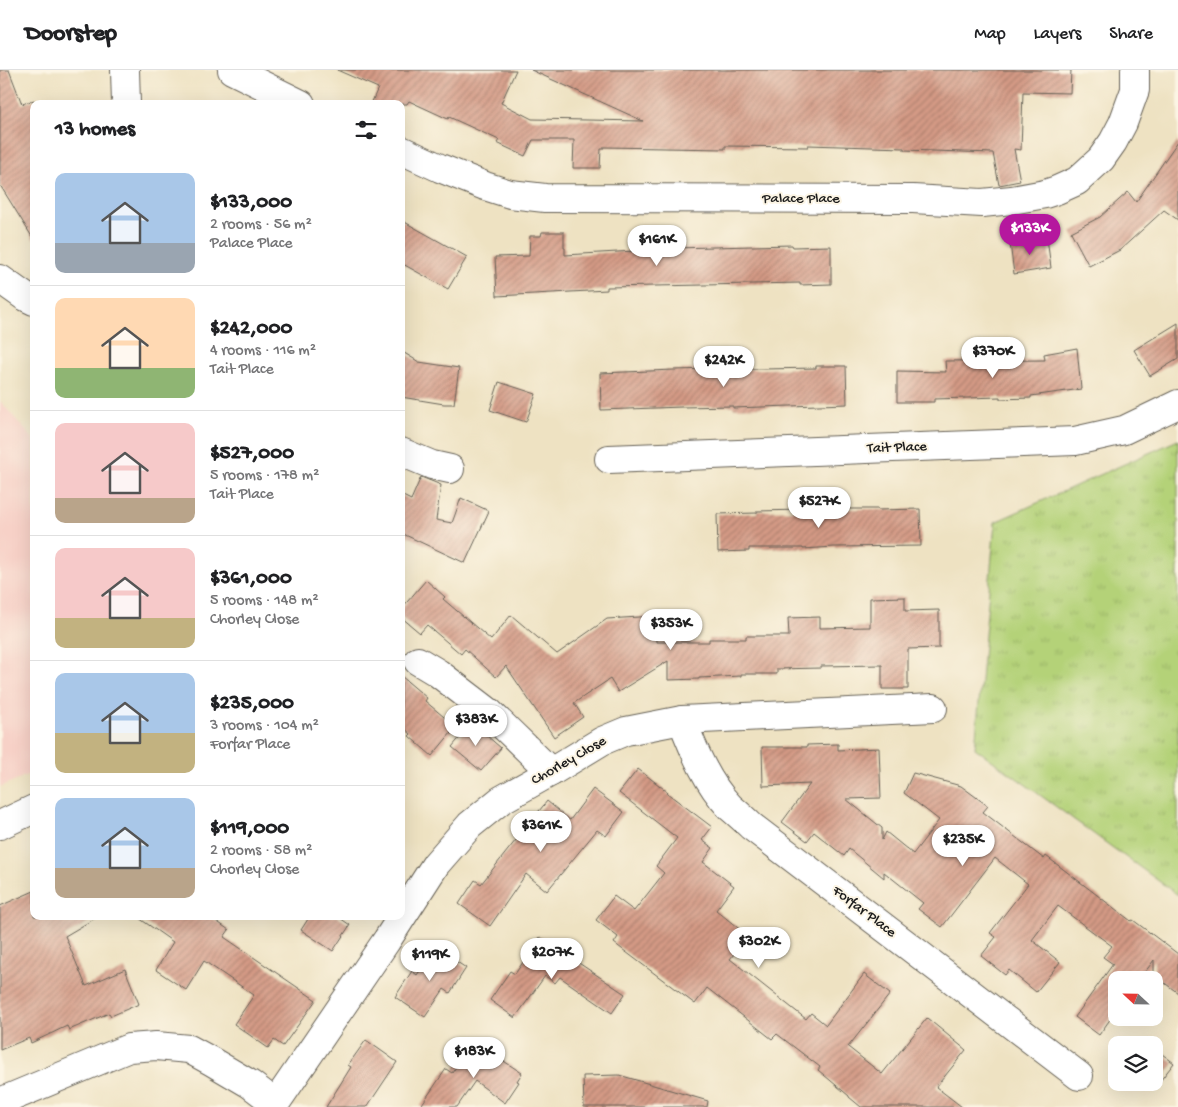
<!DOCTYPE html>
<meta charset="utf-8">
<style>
:root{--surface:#fff;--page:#f2f2f2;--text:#202124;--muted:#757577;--line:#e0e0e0;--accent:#b5179e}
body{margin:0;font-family:"Gochi Hand",sans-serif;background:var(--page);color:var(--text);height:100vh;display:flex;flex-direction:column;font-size:19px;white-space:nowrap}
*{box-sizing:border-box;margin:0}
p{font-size:16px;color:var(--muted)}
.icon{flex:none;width:28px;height:28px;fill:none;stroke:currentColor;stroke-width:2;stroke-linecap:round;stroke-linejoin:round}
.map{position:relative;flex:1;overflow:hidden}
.side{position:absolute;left:30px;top:30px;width:375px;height:820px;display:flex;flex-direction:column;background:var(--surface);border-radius:10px;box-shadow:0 5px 20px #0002}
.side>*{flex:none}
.needle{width:32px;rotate:292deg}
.fabs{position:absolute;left:1108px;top:901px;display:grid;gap:10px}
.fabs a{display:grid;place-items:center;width:55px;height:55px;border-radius:10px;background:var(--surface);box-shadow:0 5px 20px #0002;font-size:25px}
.price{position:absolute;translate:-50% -42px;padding:0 11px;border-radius:18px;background:#fff;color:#222;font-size:16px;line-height:32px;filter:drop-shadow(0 1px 2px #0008)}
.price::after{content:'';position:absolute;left:50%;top:30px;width:15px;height:11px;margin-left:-8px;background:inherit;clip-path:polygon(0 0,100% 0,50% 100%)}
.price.active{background:var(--accent);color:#fff}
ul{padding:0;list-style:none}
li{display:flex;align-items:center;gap:15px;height:125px;padding:0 25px}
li+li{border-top:1px solid var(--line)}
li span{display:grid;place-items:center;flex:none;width:140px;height:100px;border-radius:10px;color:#555}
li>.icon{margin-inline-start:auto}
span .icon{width:60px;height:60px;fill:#fffc;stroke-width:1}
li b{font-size:21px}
h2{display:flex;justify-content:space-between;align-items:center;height:60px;padding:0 25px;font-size:21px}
header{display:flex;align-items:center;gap:30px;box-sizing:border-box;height:70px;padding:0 25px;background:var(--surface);border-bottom:1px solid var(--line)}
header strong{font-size:24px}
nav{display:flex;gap:28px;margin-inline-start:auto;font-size:18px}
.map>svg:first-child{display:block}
</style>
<header>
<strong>Doorstep</strong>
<nav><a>Map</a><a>Layers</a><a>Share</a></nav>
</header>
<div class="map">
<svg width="1178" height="1037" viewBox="0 0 1178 1037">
<defs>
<pattern id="park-tufts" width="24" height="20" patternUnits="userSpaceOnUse" patternTransform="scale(1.25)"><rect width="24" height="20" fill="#b4d278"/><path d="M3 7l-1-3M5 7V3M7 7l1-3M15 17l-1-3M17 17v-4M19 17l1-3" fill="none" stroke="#9ab467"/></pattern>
<pattern id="building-hatch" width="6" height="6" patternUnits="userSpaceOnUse" patternTransform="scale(1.25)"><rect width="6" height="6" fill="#d49a85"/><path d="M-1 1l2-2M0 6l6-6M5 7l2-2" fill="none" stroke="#ab7d6c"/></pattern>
</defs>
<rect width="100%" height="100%" fill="#fcf5e5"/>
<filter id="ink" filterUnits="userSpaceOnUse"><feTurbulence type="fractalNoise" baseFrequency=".02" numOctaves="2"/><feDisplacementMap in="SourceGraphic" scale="10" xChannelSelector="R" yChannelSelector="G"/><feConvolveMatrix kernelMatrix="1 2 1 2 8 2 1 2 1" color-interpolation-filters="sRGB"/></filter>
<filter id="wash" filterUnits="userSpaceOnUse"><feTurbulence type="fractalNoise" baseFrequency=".0096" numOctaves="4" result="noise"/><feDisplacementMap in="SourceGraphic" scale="20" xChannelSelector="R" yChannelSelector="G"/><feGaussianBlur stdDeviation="1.12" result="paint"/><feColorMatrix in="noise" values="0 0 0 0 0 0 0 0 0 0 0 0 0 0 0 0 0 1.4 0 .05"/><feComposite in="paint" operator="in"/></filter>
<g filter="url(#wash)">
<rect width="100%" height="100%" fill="#eee2c2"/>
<path fill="#f7d1c7" d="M0,331l34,39v332l-34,15z"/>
<path fill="url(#park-tufts)" stroke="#68774a" d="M1178,370v455l-203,-147 20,-226z"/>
<g id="blocks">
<g fill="url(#building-hatch)">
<path d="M0,0h9l13,34 12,-4v140l-34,-55z"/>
<path d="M337,0h179l-15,33 31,16 111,2 -112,-51h540l-1,23 -47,-1 -2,58 -7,-1 6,32 -21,4 -6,-32 -89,-3v-2l-96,-3v2l-83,-1v3l-121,-2v2h-3l-1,19h-27l1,-28h-41l-8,16 -28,-13 2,-3 -50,-23 -1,2 -39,-18 -2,3h-36l7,-16z"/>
<path d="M1178,71v79l-14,-10 -44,40 -31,16 -18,-34 29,-15 28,-25 8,10z"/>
<path d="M401,150l66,37 -19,32 -47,-26z"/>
<path d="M542,162h22v16h1v7l70,-4v-2l157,-4 1,2 38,-1v38l-31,1v-2l-193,4v3l-110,6 -2,-39 34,-1 1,-20h11z"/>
<path d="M1047,168l4,30 -37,6 -4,-31z"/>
<path d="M1178,253v36l-28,17 -16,-26z"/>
<path d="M1077,278l4,41 -50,7v2l-31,1v-2l-66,2v3h-37v-31l49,1 -1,-11 100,-1 -1,-6z"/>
<path d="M401,281l18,11 40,6 -5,36h-10l-43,-7z"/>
<path d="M816,296h30l1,38 -114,4v-2l-51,1 -81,3 -1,-37 74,-3 38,-1v1l104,-2z"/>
<path d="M499,312l37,12 -10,28 -36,-12z"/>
<path d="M421,407l20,8 -5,35 16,3 9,-25 28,13 -24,52 -64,-30v-38l10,5z"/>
<path d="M847,439h31v1l42,-1 1,37 -87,1 -31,2v-1h-54v3l-31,1 -1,-38 40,-1v-2z"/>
<path d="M426,510l19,17 -2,2 48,41 20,-25 46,39 50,-35 48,-3 2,26h52v-3h37v-3h43l-1,-18 32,-1v11l50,-1v-29l35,-1v14l34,-1v38l-31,1v40h-26v-24l-61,1v2l-44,1v5h-36v2l-42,2v1l-31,1v-19l-50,31 -8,-13 -36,24 9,14 -29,20 -48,-71 -10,11 -31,-28 -4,5 -34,-29 -7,8 -19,-16v-8z"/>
<path d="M401,606l26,22 -2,3 31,26 -24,29 -23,-20 2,-2 -8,-7 -2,2z"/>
<path d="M472,653l29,25 -20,23 -29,-24z"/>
<path d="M838,674v6l41,-2 2,50 -35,1 36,29v12l4,-8 27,22 26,-34 -35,-27 9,-20 48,13 27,20 -5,6 61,47 2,-3 85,65 2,-1 45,34v39l-24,-18v-15l-15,20h-23v31l-17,24 -24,-18 38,-53 -10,-7 9,-11 -54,-40 -26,34 28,22 -24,30 -27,-22 -4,5 -24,-19 15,-19 -6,-4 38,-49 -33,-26 -53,69 -24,-18 5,-6 -39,-31v6l-35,-29 -5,7 -30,-24 -7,9 -25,-19 28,-38 -47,2 -1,-39h45v-2z"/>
<path d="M638,699l30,23 -1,1 45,34 -10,13 11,8 -10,14 31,24 -18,24 32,26 -18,23 76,60 5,-6 15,12 38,-51 26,20 -42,53 34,27 45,-56 39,32 -30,37 26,20h-101l-12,-10v-1l-31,-26 2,-3 -43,-33 -5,5 -65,-51 -12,16 -81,-61 4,-6 -22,-17 18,-24 20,15 30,-38 -8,-7 21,-28 -58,-45z"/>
<path d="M593,719l31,23 -18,24 -9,-6 -50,61 -21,-17 -36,52 -31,-22 16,-24 6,4 66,-83 23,19z"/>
<path d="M34,821v25h65l-34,20 21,50 39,-17 14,35 -28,12 -2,-3 -40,17 -2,-4 -36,17 -2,-5 -29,12v-144z"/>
<path d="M136,846h73l20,14 -5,7 92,63 -33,46 -9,-6 -6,8 -34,-24 20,-29 -50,-34 -18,29 -30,-20 17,-28z"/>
<path d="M310,846h27l13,9 -17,26 -32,-21z"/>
<path d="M540,867l85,57 -13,19 -52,-36 -5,6 -10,-7 -30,42 -25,-18 20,-29 5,3z"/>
<path d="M436,878l30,20 -16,25 -6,-4 -19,28 -30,-20 17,-26 5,4z"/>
<path d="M366,970l31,22 -30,45h-41l25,-40 -3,-2z"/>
<path d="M473,971l49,32 -5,8 2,1 -14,21 -30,-22 -18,26h-37l26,-38 6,4z"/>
<path d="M1154,978l20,15 -14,18 -6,-4z"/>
<path d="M619,1005l89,26 -1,6h-123l-1,-31z"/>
</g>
</g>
</g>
<g filter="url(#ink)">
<use href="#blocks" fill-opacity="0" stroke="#666156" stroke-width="1"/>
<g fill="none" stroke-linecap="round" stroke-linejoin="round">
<defs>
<g id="street">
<path d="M125,0l1,34"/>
<path d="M232,0l69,34"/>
<path d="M401,80l39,18 45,18 25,8 35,4 368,1 69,4 30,-3 33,-6 12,-4 20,-9 24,-22 12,-17 10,-19 12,-33v-20"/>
<path d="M0,209l24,17 10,5"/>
<path d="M401,382l31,13 18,4"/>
<path d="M609,389l466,-18 49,-11 54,-26"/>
<path d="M418,591l20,12 51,39 62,60"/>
<path d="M682,650c12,31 25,63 48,87 7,6 14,12 21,19l328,250"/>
<path d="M0,755l34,-16"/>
<path d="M0,1032l129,-54 27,-2 33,3 22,12 39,23 25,19"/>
<path d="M273,1037l114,-167 49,-76 34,-39 31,-25 50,-28 51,-31 24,-10 56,-11 251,-12"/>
</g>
</defs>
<use href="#street" stroke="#666156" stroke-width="30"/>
<use href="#street" stroke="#fff" stroke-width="28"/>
</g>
</g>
<g text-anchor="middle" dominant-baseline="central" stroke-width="4" stroke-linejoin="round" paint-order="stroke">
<g font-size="15" fill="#1c1c1c" stroke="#fcf5e5">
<text x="801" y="129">Palace Place</text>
<text transform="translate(897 378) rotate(-2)">Tait Place</text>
<text transform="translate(569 691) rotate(-30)">Chorley Close</text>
<text transform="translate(864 842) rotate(37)">Forfar Place</text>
</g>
</g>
</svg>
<div class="fabs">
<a><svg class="needle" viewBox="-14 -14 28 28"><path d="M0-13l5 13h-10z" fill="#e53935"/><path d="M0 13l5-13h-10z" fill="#757577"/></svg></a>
<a><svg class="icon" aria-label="layers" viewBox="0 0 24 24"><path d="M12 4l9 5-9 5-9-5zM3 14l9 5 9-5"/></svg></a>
</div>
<b class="price active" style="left:1030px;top:186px">$133K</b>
<b class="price" style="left:657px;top:197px">$161K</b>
<b class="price" style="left:993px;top:309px">$370K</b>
<b class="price" style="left:724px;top:318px">$242K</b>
<b class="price" style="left:819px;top:459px">$527K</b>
<b class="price" style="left:671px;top:581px">$353K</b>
<b class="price" style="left:476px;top:677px">$383K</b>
<b class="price" style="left:541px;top:783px">$361K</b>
<b class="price" style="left:963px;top:797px">$235K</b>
<b class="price" style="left:759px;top:899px">$302K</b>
<b class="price" style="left:552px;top:910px">$207K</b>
<b class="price" style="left:430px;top:912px">$119K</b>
<b class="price" style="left:474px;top:1009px">$183K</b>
<section class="side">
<h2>13 homes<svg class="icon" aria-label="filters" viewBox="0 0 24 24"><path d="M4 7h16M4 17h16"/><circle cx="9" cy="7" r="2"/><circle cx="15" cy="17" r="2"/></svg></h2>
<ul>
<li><span style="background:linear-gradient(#a9c7e8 70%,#9aa5b1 0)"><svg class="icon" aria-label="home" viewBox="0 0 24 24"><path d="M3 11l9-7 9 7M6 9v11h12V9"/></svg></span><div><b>$133,000</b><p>2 rooms · 56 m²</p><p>Palace Place</p></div></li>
<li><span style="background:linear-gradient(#ffd9b3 70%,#8fb573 0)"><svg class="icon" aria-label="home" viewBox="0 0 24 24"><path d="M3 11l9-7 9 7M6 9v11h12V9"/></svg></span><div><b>$242,000</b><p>4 rooms · 116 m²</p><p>Tait Place</p></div></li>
<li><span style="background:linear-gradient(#f6c9c9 75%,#b9a48a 0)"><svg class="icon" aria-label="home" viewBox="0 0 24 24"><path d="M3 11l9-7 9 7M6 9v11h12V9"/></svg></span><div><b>$527,000</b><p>5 rooms · 178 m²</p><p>Tait Place</p></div></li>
<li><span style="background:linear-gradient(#f6c9c9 70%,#c2b280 0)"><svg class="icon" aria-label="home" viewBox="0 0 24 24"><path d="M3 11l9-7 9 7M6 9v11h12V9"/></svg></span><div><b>$361,000</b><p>5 rooms · 148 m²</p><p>Chorley Close</p></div></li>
<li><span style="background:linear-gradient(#a9c7e8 60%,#c2b280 0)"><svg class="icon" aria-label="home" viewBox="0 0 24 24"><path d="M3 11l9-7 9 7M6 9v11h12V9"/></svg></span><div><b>$235,000</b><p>3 rooms · 104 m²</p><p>Forfar Place</p></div></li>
<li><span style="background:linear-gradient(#a9c7e8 70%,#b9a48a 0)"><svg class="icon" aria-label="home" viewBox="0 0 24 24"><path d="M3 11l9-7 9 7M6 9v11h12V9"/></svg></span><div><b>$119,000</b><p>2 rooms · 58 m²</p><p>Chorley Close</p></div></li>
</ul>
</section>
</div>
